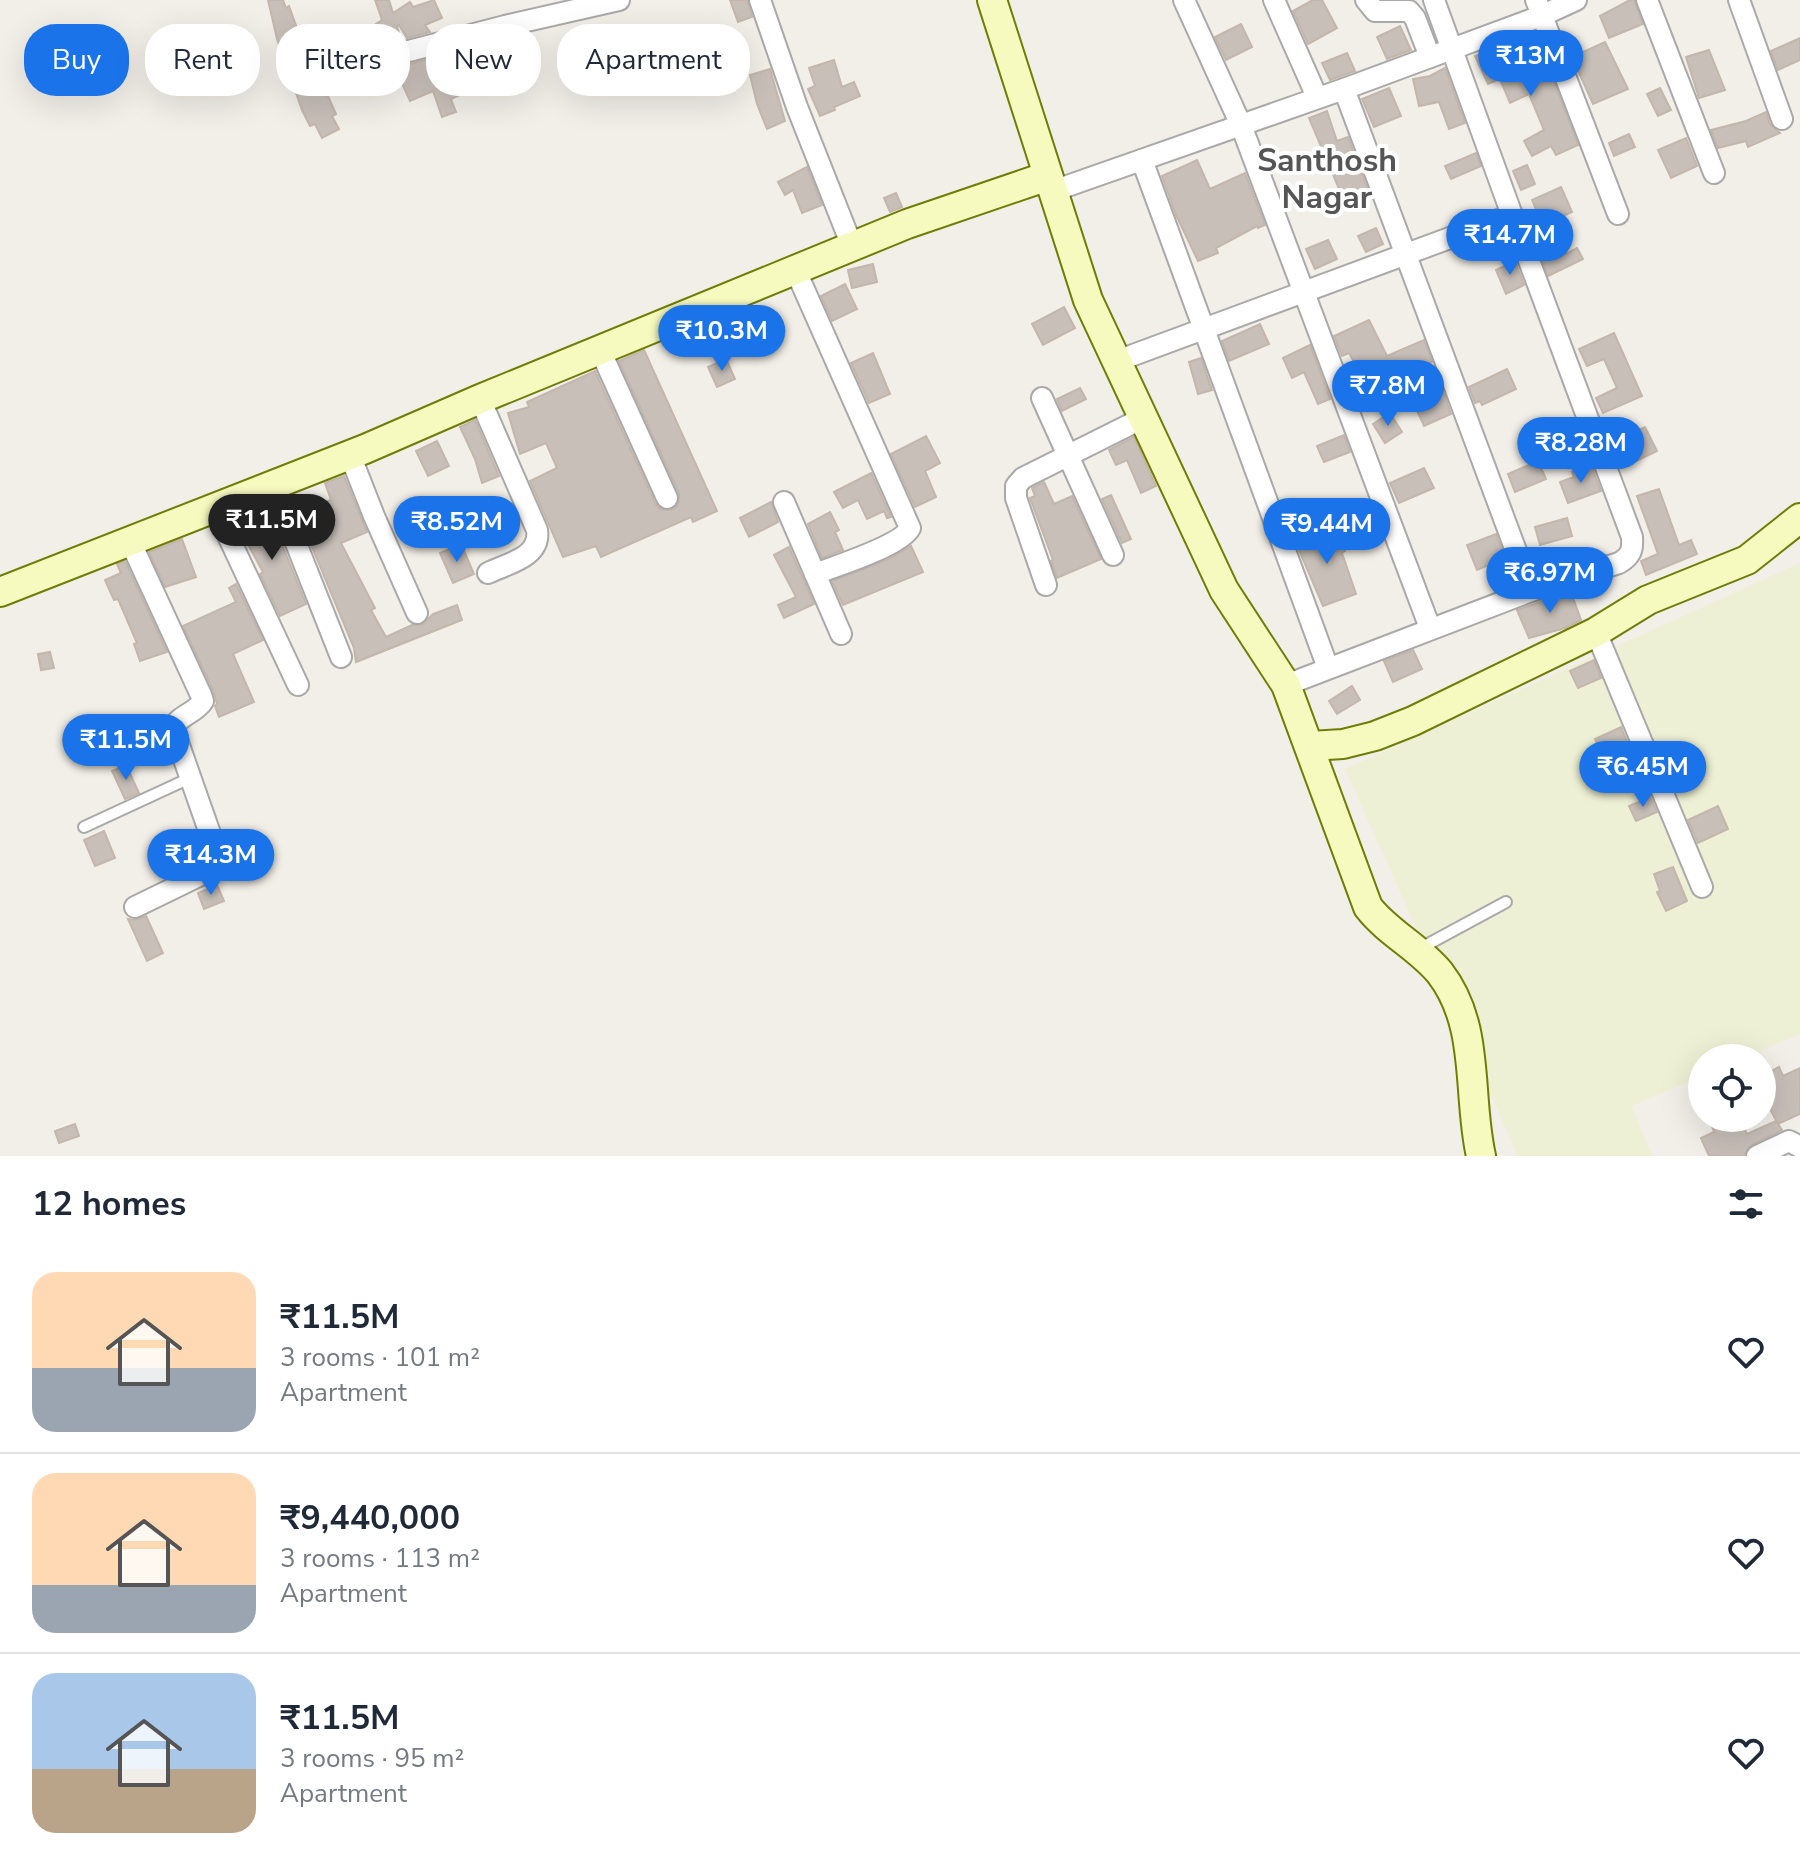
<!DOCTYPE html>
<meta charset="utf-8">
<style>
:root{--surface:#fff;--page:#f6f6f7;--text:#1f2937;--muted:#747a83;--line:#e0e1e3;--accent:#1a73e8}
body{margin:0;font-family:"Nunito Sans",sans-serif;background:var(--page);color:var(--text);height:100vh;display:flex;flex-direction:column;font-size:30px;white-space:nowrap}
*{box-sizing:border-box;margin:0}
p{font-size:26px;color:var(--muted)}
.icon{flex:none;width:44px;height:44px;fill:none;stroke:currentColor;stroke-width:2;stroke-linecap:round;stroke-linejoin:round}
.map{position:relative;height:1156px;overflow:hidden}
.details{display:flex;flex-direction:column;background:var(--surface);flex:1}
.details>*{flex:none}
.banner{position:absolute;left:24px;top:24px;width:800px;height:72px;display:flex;gap:16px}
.controls{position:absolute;left:1688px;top:1044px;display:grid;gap:16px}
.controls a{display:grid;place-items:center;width:88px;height:88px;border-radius:50%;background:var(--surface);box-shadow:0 8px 32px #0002;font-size:40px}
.price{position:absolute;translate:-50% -68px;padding:0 18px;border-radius:28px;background:var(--accent);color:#fff;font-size:26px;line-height:52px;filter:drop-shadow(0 2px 4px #0008)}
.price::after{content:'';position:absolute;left:50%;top:48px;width:24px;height:18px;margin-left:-12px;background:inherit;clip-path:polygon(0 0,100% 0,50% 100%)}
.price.on{background:#222;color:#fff}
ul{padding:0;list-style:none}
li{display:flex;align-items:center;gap:24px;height:200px;padding:0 32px}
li+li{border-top:2px solid var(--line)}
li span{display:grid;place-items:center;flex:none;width:224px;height:160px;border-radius:24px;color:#555}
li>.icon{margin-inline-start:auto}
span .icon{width:96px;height:96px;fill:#fffc;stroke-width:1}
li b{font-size:34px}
h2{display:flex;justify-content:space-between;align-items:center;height:96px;padding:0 32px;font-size:34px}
.pill{padding:0 28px;border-radius:32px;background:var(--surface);box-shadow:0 8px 32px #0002;font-size:28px;line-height:72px}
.pill.on{background:var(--accent);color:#fff}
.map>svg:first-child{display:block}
</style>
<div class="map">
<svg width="1800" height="1156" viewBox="0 0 1800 1156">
<rect width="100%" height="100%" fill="#f2efe9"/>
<path fill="#eef0d5" d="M1800,563v471l-57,24h-41v18l-70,30 20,50h-134l-173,-387z"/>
<g fill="#c7bfb8" stroke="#c4b6ab" stroke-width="2">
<path d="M268,0h15l3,8 3,-2 23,64 4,-1 20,45 -4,2 7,13 -17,9 -7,-14 -5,2 -8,-16 -25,-71z"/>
<path d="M375,0h14l4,13 17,-11 3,5 21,-7 8,18 -17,7 5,7 -23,6 -8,-13 -2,1 4,14 -10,2 -5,-12 -21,9 -3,-6 20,-13z"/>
<path d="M730,0h17l5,17 -14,5z"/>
<path d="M1313,0h9l15,28 -29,16 -15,-33z"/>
<path d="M1630,0h4l9,24 -34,14 -9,-22z"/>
<path d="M1241,24l11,23 -26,13 -11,-23z"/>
<path d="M1400,26l11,24 -24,9 -10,-22z"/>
<path d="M513,38l3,17 -24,4 10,23 -14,6 -2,-5 -35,16 5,13 -14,5 -9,-26 -23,10 -15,-33 57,-15 2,5 17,-10z"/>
<path d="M1800,38v22l-22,10 -7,-19z"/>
<path d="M1509,42l16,34 23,-10 30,79 -22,10 -5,-9 -19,10 -8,-15 20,-11 -15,-36 -19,9 -10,-24 -12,5 -13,-28z"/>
<path d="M1605,42l23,47 -35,15 -21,-47z"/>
<path d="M1709,50l16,40 -26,8 -13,-41z"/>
<path d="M1347,53l8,18 -25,9 -8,-17z"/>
<path d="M834,60l8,27 12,-5 6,14 -26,11 1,3 -15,6 -12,-27 7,-3 -6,-18z"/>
<path d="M1445,68l20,55 -16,6 -10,-27 -20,4 -6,-27 17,-3z"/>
<path d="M770,69l15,52 -18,8 -10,-25 -7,-29z"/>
<path d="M1389,88l12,28 -27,11 -12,-28z"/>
<path d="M1660,88l11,22 -13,6 -11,-22z"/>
<path d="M1327,111l10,30 11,-4 21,56 -24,10 -36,-85z"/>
<path d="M1766,112l4,12 10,9 -32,14 -2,-6 -28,7 -7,-18 35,-9z"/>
<path d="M1629,134l6,13 -21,9 -5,-13z"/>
<path d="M1686,138l11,28 -26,12 -13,-28z"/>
<path d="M1476,153l5,13 -30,13 -6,-13z"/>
<path d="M1197,160l13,29 35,-16 20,52 -7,3 -1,-2 -41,22 2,5 -20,8 -22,-46 -14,-39z"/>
<path d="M1527,165l8,19 -14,6 -8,-19z"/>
<path d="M807,167l15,38 -20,8 -9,-23 -8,5 -7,-13z"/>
<path d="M1561,187l11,25 -29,13 -11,-25z"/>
<path d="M896,193l6,14 -12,5 -6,-14z"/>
<path d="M1376,228l7,16 -17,8 -8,-16z"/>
<path d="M1328,240l9,19 -22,10 -9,-20z"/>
<path d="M1577,248l6,11 -35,17 -6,-18 11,-6 3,7z"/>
<path d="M1515,261l9,24 -18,9 -10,-24z"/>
<path d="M873,264l4,18 -25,6 -4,-18z"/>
<path d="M845,284l12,25 -25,12 -11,-25z"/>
<path d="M1064,307l11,21 -32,17 -11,-21z"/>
<path d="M1369,320l18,36 37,-16 8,22 -25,12 -4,-9 -36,20 -18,-32 -7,3 -8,-20z"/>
<path d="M1260,324l9,20 -40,17 -7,-20z"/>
<path d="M1614,333l28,63 -39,17 -7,-15 21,-10 -13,-29 -17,7 -8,-17z"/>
<path d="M1310,345l20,54 -12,5 -14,-32 -12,6 -9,-20z"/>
<path d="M644,350l73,161 -24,11 -2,-5 -90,40 -5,-11 -33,11 -33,-76 27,-13 -11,-25 -26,11 -12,-41 21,-6 -2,-5 68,-31 60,132 5,6 12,1 6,-5 1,-12 -60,-132z"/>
<path d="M873,353l17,41 -21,9 -18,-40z"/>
<path d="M1201,358l11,32 -14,4 -9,-32z"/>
<path d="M726,359l9,20 -18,8 -9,-20z"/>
<path d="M1507,369l9,20 -34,16 -2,-4 -5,2 -6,-16z"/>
<path d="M1080,388l6,11 -24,12 -5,-12z"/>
<path d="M1443,391l8,23 -27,12 -10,-22z"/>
<path d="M1390,413l12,19 -17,11 -12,-19z"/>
<path d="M475,420l24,56 -17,7 -7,-24 -15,-32z"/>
<path d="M1645,427l12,24 -35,17 -11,-25z"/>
<path d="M1344,435l6,17 -26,10 -7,-16z"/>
<path d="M926,436l14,27 -15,8 11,26 -21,10 -24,-53z"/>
<path d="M1134,437l22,49 -15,7 -14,-33 -11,5 -7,-15z"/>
<path d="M437,441l12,25 -21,10 -12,-25z"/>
<path d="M1538,461l8,18 -31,13 -7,-18z"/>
<path d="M1591,465l10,26 -33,12 -8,-21 14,-5 -2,-5z"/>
<path d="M1424,468l10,20 -35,15 -9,-20z"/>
<path d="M871,473l20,44 -4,1 -3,-7 -17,8 -9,-19 -15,8 -9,-16z"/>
<path d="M344,476l23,56 -26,11 34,65 -4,2 15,27 26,-12 11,-1 10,-10 24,-9 5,15 -106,42 -2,-14 -49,-118 10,-4 -6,-19 22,-7 -6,-17z"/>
<path d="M1044,482l10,22 18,-8 29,63 -44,19 -6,-17 2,-1 -23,-62 5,-2 -3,-8z"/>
<path d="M1659,489l20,56 12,-5 6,14 -51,21 -5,-14 17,-7 -21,-58z"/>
<path d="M1111,495l20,44 -9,4 -20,-44z"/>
<path d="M771,502l7,20 -29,15 -9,-19z"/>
<path d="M263,508l13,31 3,-2 27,67 -26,12 -20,-42 3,-2 -28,-51z"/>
<path d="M830,512l9,18 -4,2 8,18 -21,8 -14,-34z"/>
<path d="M1567,518l5,18 -32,9 -5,-18z"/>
<path d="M1334,526l11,25 -3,2 14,41 -33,12 -27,-63z"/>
<path d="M1496,534l18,49 -12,5 -11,-24 -14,6 -10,-25z"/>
<path d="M182,539l14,38 -31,10 -16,-35z"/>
<path d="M461,544l13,30 -21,9 -13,-30z"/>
<path d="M911,546l12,26 -80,33 -11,-24 55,-21z"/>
<path d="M789,547l25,57 -30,14 -6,-13 18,-8 -22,-42z"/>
<path d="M125,561l42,91 -27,9 -6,-17 3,-1 -19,-44 -4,1 -9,-20 16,-7 -4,-9z"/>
<path d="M236,584l27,56 -30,14 21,48 -35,15 -4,-11 2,-2 -4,-14 -30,-64 53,-24 -7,-14z"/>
<path d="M1571,592l10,28 -16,8 -36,10 -12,-28z"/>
<path d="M1413,650l9,19 -29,13 -9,-21z"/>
<path d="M50,652l4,16 -13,2 -3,-16z"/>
<path d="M1594,660l7,18 -23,10 -8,-17z"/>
<path d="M1352,686l8,14 -23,14 -8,-13z"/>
<path d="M1621,727l7,17 -25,11 -8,-16z"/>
<path d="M126,765l13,28 -14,6 -13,-28z"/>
<path d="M1650,797l7,15 -21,9 -7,-15z"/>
<path d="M1718,806l10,23 -30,14 -10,-23z"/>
<path d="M104,831l11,27 -20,8 -11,-26z"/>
<path d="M1673,867l14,34 -21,10 -9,-19 3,-1 -6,-17z"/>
<path d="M217,885l7,16 -20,8 -6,-16z"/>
<path d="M146,916l17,37 -16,8 -19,-42 7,1z"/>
<path d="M1779,1067l4,9 17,-8v46l-22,10 -16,-30v-18z"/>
<path d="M1709,1118h30l8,16 29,-13 6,9 -31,15 -7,11h-35l-8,-18 13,-6z"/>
<path d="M75,1124l4,12 -20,7 -4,-12z"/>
</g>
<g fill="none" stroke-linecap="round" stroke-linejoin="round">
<defs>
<g id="lane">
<path d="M84,827l106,-49"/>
<path d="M1419,949l87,-47"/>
</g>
<g id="street">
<path d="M760,0l37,107 55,139"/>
<path d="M1184,0l57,125 189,503"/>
<path d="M1274,0l43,97"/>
<path d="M1366,0l9,11h34l6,7 15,39"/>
<path d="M1536,0l82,214"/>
<path d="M1647,0l67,173"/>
<path d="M1739,0l43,119"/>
<path d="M351,66l154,-40 114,-26"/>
<path d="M1344,89l187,502"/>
<path d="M1142,160l186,508"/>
<path d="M1053,191l291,-102 197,-73 35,-16"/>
<path d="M795,269l115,259c-9,18 -75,38 -95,46"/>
<path d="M600,350l67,148"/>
<path d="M1117,361l395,-146 -78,-215"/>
<path d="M1042,398l71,157"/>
<path d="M480,399l57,131c4,27 -28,33 -49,43"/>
<path d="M350,455l24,61 43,97"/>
<path d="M273,485l68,172"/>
<path d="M784,502l57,132"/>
<path d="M215,508l83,177"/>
<path d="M130,541l71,154 2,6c-7,12 -24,14 -30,27l47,134 -7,7 -78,38"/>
<path d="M1046,585l-30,-87v-12l7,-8 120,-60"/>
<path d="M1596,632l106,255"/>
<path d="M1286,685l245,-94 88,-28c12,-7 14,-13 13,-26l-120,-322"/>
<path d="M1757,1156l32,-15 11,6"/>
</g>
<g id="secondary">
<path d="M992,0l96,300 136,290 62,95 82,222c20,26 52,41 72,66 41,53 27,122 41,183"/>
<path d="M0,592l365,-143 115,-50 427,-175 141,-48"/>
<path d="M1310,746l33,-2 32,-8 38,-15 183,-89 52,-32 99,-40 53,-42"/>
</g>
</defs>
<use href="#lane" stroke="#a9a9a9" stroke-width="14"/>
<use href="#street" stroke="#a9a9a9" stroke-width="24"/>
<use href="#secondary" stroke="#707d05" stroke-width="32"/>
<use href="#lane" stroke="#fff" stroke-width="10"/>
<use href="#street" stroke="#fff" stroke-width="20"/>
<use href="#secondary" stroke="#f7fabf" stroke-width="28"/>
</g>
<g text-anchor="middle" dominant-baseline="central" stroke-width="8" stroke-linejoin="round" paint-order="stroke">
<g font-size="32" font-weight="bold" fill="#555" stroke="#fff">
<text x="1327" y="160">Santhosh<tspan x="1327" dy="37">Nagar</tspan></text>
</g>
</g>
</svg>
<div class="controls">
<a><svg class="icon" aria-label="locate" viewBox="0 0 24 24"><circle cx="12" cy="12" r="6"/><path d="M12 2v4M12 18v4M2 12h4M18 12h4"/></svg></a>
</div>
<b class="price" style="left:1531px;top:98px">₹13M</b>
<b class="price" style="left:1510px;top:277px">₹14.7M</b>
<b class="price" style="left:722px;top:373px">₹10.3M</b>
<b class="price" style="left:1388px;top:428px">₹7.8M</b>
<b class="price" style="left:1581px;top:485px">₹8.28M</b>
<b class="price on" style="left:272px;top:562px">₹11.5M</b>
<b class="price" style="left:457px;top:564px">₹8.52M</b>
<b class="price" style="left:1327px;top:566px">₹9.44M</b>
<b class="price" style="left:1550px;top:615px">₹6.97M</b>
<b class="price" style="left:126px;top:782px">₹11.5M</b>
<b class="price" style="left:1643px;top:809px">₹6.45M</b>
<b class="price" style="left:211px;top:897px">₹14.3M</b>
<div class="banner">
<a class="pill on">Buy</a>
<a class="pill">Rent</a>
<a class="pill">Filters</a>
<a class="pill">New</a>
<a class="pill">Apartment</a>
</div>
</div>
<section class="details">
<h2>12 homes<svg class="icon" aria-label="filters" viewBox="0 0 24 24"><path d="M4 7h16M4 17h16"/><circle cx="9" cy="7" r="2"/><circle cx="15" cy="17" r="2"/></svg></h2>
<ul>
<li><span style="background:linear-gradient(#ffd9b3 60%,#9aa5b1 0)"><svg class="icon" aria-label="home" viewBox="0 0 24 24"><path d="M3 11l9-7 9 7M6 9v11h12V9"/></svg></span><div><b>₹11.5M</b><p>3 rooms · 101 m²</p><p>Apartment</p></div><svg class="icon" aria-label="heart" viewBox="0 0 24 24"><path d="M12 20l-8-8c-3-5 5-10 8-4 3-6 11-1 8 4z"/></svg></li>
<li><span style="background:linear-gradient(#ffd9b3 70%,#9aa5b1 0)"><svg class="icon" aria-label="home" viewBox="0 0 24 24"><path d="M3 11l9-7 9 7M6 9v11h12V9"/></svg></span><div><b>₹9,440,000</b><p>3 rooms · 113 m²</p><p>Apartment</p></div><svg class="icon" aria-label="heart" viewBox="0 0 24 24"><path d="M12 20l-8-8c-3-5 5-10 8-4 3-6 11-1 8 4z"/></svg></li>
<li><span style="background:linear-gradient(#a9c7e8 60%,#b9a48a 0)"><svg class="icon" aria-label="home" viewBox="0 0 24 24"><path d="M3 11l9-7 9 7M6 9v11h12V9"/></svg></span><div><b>₹11.5M</b><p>3 rooms · 95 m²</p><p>Apartment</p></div><svg class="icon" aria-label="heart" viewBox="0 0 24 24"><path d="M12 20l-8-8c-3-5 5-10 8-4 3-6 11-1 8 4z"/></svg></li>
</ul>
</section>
